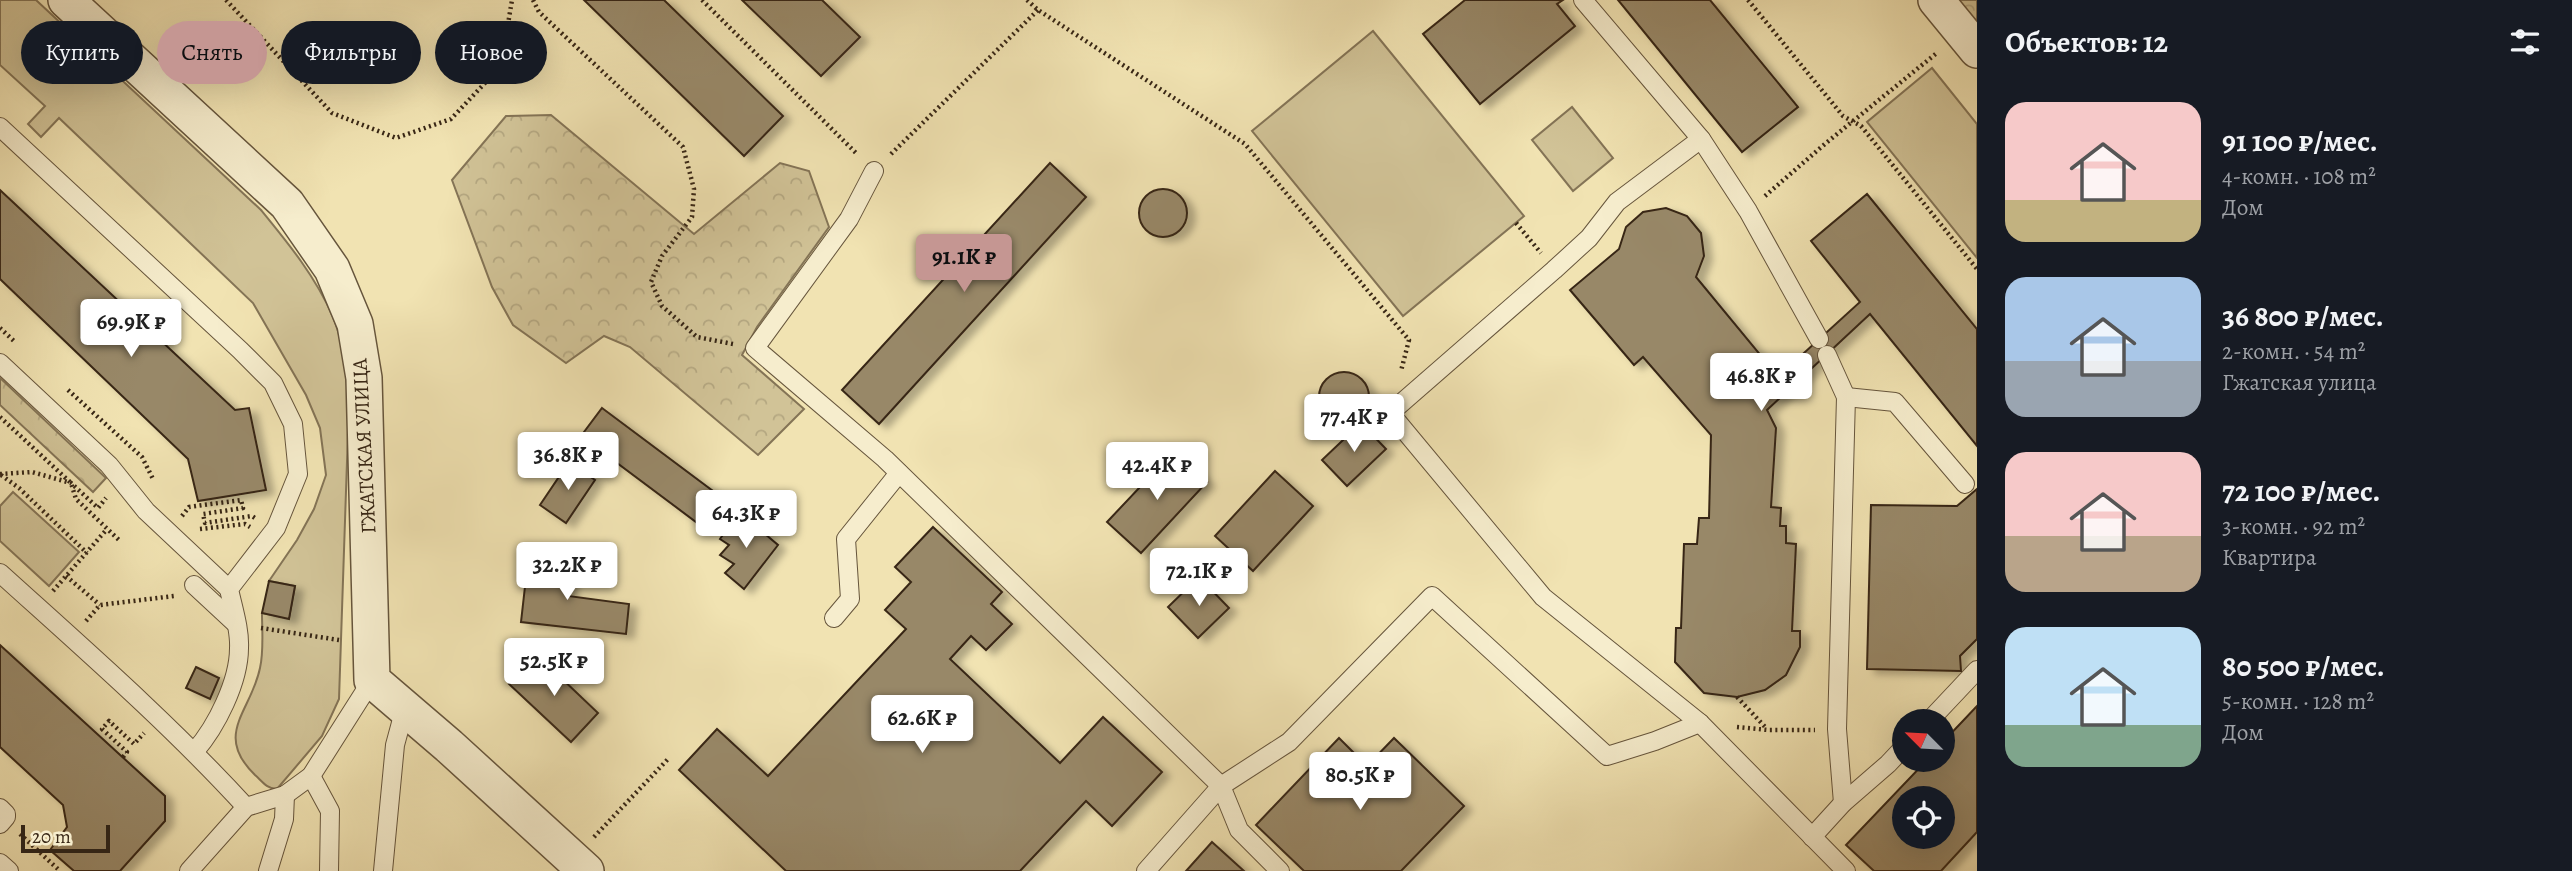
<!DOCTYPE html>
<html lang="ru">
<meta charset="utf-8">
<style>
:root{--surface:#171b24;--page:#20242c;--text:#f1f3f6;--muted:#9ea1a6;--accent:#c59692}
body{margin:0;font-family:Alegreya,serif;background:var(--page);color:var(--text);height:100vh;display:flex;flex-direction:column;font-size:26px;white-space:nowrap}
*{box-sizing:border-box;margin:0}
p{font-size:23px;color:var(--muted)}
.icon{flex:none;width:38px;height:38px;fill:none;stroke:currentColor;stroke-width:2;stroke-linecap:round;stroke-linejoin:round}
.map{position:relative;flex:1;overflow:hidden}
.panel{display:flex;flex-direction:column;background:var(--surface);width:595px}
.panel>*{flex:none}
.banner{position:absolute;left:21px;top:21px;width:665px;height:63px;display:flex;gap:14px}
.needle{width:46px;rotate:294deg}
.buttons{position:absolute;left:1892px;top:709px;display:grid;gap:14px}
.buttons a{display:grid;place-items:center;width:63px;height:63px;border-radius:50%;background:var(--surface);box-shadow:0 7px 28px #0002;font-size:35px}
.scale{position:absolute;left:21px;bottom:18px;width:89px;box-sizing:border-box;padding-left:7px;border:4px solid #372615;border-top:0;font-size:19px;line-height:24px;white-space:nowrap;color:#372615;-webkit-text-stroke:5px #f6edcd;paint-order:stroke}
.price{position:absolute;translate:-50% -60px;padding:0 16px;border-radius:7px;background:#fff;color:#222;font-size:23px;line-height:46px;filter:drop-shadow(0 2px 4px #0008)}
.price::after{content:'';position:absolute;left:50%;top:42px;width:21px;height:16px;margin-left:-10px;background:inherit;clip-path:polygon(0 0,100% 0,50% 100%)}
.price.active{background:var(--accent);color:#111}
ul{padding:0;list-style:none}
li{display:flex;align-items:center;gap:21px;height:175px;padding:0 28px}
li span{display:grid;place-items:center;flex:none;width:196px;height:140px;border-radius:21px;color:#555}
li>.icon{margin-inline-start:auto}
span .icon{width:84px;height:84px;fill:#fffc;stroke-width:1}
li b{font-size:30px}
h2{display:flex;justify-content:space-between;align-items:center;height:84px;padding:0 28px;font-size:30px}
.chip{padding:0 24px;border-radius:32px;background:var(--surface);box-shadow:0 7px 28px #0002;font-size:24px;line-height:63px}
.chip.active{background:var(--accent);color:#111}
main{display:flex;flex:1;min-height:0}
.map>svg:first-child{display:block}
</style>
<main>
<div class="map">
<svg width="1977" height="871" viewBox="0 0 1977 871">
<defs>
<pattern id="forest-crowns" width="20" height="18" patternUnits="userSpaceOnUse" patternTransform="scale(1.75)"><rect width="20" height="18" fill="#d1c397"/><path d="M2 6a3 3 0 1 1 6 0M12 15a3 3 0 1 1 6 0" fill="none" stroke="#b4a781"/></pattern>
<filter id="shadow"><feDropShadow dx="8" dy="4.5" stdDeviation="3.5" flood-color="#0004"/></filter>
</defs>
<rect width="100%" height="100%" fill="#f1e3b2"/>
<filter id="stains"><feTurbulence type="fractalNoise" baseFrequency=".00286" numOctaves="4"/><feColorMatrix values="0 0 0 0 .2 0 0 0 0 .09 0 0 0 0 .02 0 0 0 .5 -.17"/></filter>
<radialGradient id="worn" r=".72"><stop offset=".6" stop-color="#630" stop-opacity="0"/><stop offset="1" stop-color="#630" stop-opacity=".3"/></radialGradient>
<g fill="#d1c397" stroke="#847456" stroke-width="2">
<path d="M0,0h36l225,210c27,33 55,67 72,107 11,26 13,57 16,85l-10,297 -17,37 -45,53c-10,0 -15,-8 -22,-14 -42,-41 -4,-63 5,-107 4,-17 2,-37 2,-55l27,5 6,-32 -26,-5 28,-41 17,-31 12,-34 -6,-47 -14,-33 -53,-92 -194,-185 -18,19 -13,-13 17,-18 -45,-41z"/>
<path d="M1373,31l151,185 -121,100 -151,-185z"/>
<path d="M1932,68l45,56v134l-110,-136z"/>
<path d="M1572,107l41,51 -40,33 -41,-51z"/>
<path d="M13,492l66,60 -30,34 -49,-45v-35z"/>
</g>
<g fill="url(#forest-crowns)" stroke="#847456" stroke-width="2">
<path d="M1956,0h21v26z"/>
<path d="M551,115l143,119 86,-71 29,8 20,56 -72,100 -15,28 62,54 -46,46 -128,-108 -26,-11 -38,27 -53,-38 -21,-38 -40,-107 54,-64z"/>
<path d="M0,378l106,100 -13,14 -93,-87z"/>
</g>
<g fill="#988867" stroke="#372615" stroke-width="2" fill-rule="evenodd" filter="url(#shadow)">
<path d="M584,0h80l119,116 -39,40z"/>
<path d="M742,0h80l38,37 -39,39z"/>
<path d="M1465,0h98l-6,4 18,22 -95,78 -57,-70z"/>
<path d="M1618,0h92l88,107 -56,45z"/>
<path d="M1050,163l36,34 -207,227 -37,-34z"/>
<circle cx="1163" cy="213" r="24"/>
<path d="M0,190l235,220 14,-2 17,82 -68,11 -10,-42 -188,-180z"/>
<path d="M1867,194l110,135v117l-107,-132 -103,96 9,18 -5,79 10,1 -1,18h6v17l10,1 -4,87h8v16l-14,28 -21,15 -28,7 -33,-4 -29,-31 1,-34h5l3,-84h13l2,-26h10l2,-83 -68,-78 -9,8 -64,-75 49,-41 7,-22 17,-15 23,-4 21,8 14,17 3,23 -8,21 76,92 -19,16 7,8 100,-91 -49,-61z"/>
<circle cx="1344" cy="397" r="25"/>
<path d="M602,408l123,92 -21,28 -123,-92z"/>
<path d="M1361,423l25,26 -39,37 -25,-26z"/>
<path d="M1174,451l33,31 -66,71 -34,-31z"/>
<path d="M569,462l26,18 -29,43 -26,-18z"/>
<path d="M1275,471l38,35 -60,65 -38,-35z"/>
<path d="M1977,489v150l-17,17 1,15 -94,-2 4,-164 86,1z"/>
<path d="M739,512l39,33 -34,44 -19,-16 9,-9 -14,-9 9,-10 -9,-6z"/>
<path d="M933,527l69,65 -11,12 21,20 -26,26 -15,-14 -21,23 110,104 43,-46 59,55 -50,54 -26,-25 -66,70h-234l-107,-101 38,-41 51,47 138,-147 -21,-19 26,-28 -16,-15z"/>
<path d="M528,560l44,5 -4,31 61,8 -3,30 -105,-12z"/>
<path d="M1199,577l30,31 -31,30 -30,-31z"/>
<path d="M269,581l26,5 -6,33 -27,-6z"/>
<path d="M0,645l165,151v25l-45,50h-46l-24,-21 17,-23 -4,-22 -63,-58z"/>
<path d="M537,655l61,58 -27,29 -62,-58z"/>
<path d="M196,667l23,11 -9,21 -24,-11z"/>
<path d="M1977,706v126l-36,39h-67l-28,-26 81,-85h15v-17zM1904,798h38v38h-38z"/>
<path d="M1339,738l28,28 27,-28 70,68 -63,65h-97l-48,-46z"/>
<path d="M1212,842l32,29h-58z"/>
</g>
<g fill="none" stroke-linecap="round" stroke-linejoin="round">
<defs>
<g id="service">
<path d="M1583,0l118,139 -84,63 -28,36 -35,32 -164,143 153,184 157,126 146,148"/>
<path d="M0,127l240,223 33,33 20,41 5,50 -22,54 -47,61c4,19 11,40 10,59 0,34 -23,79 -44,103"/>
<path d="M1701,139l47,72 71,128"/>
<path d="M874,171l-25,48 -94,129 130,111 336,327 18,44 41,41"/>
<path d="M1827,355l19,42 -9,332 6,74"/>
<path d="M0,363l109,102 37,46 83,78"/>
<path d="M1846,397l49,5 70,82"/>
<path d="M0,573c84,76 169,150 246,234"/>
<path d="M194,585l42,39"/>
<path d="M834,618l16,-19 -4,-60 53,-66"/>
<path d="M1929,721l48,-51"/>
<path d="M311,776l19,35 -1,60"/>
<path d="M0,808l6,6v3l-6,7"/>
<path d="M1812,837l31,-34 45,-39 16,-17"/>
<path d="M0,863l9,8"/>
<path d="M189,871l57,-64 39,-12 26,-19 61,-96"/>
<path d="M268,871l16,-52 1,-24"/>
<path d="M383,871l12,-126 10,-37"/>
<path d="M1146,871l75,-85 68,-44 143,-146 175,160 48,-15 45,-18"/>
</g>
<g id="minor">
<path d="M66,0l221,204 45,65 23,55 9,54 8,302 77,66 137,125"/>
<path d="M1936,0l41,50"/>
</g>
</defs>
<use href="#service" stroke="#66553c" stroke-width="20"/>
<use href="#minor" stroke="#66553c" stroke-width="38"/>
<g stroke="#372615" stroke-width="4.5" stroke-dasharray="2 3.5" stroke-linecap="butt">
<path d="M226,0l106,113 64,25 55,-19 50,-53 11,-66"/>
<path d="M533,0l6,12 144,135 11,42 -2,28 -30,39 -11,26 11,24 35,31 36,7"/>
<path d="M702,0l155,154"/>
<path d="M1027,0l11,10 207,134 164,196 -8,31"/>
<path d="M1748,0l95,116 18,10 116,143"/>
<path d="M891,154l147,-144"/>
<path d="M1765,196l61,-53 112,-91"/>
<path d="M1516,223l25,30"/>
<path d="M0,328l15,14"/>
<path d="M68,390l74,67 11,22"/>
<path d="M0,417l71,66 5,16 44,42"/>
<path d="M0,474l32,-2 39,11 27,25 8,-10"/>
<path d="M1,475l18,13 68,65"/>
<path d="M182,516l7,-9 52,-7 2,8 -40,6 2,9 47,-7 3,2"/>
<path d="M200,529l45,-5 5,3"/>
<path d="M66,576l34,29"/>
<path d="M53,591l54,-62"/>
<path d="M86,621l14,-16 74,-9"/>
<path d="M261,628l78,12"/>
<path d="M1737,697l30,32"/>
<path d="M1737,727l31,3h47"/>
<path d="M123,757l4,-5 -25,-23 7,-8 25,23 10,-11"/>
<path d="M20,834l40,37"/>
<path d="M594,837l74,-78"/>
</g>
<use href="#service" stroke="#f6edcd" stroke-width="18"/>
<use href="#minor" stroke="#f6edcd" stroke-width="35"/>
</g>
<g text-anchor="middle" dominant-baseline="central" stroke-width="5" stroke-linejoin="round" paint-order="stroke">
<g font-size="21" fill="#372615" stroke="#f6edcd">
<text transform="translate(364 446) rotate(-93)">ГЖАТСКАЯ УЛИЦА</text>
</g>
</g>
<rect width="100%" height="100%" filter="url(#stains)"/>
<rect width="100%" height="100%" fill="url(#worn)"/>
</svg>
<div class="buttons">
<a><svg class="needle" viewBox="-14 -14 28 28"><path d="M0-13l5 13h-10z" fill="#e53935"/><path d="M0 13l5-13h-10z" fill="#9ea1a6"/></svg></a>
<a><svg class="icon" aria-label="locate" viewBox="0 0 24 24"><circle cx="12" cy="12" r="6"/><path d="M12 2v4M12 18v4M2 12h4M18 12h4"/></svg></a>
</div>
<div class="scale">20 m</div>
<b class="price active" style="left:964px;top:294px">91.1K ₽</b>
<b class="price" style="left:131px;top:359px">69.9K ₽</b>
<b class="price" style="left:1761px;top:413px">46.8K ₽</b>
<b class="price" style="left:1354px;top:454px">77.4K ₽</b>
<b class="price" style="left:568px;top:492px">36.8K ₽</b>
<b class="price" style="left:1157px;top:502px">42.4K ₽</b>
<b class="price" style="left:746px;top:550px">64.3K ₽</b>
<b class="price" style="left:567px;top:602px">32.2K ₽</b>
<b class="price" style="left:1199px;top:608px">72.1K ₽</b>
<b class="price" style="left:554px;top:698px">52.5K ₽</b>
<b class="price" style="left:922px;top:755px">62.6K ₽</b>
<b class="price" style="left:1360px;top:812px">80.5K ₽</b>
<div class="banner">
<a class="chip">Купить</a>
<a class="chip active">Снять</a>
<a class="chip">Фильтры</a>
<a class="chip">Новое</a>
</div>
</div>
<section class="panel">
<h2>Объектов: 12<svg class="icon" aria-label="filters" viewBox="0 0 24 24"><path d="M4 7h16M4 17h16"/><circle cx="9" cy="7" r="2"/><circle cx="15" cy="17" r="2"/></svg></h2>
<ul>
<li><span style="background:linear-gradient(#f6c9c9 70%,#c2b280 0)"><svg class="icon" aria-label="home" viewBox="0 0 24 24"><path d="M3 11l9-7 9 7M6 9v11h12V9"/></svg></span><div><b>91 100 ₽/мес.</b><p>4-комн. · 108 m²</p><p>Дом</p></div></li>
<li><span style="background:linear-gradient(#a9c7e8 60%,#9aa5b1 0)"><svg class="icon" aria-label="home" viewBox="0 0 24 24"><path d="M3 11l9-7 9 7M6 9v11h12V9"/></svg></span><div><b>36 800 ₽/мес.</b><p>2-комн. · 54 m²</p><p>Гжатская улица</p></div></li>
<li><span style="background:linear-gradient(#f6c9c9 60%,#b9a48a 0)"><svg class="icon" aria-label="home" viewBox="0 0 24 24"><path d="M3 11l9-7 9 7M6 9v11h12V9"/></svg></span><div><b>72 100 ₽/мес.</b><p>3-комн. · 92 m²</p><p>Квартира</p></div></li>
<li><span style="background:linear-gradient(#bfe0f5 70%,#7fa58c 0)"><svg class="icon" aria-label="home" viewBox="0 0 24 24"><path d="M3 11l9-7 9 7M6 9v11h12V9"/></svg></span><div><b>80 500 ₽/мес.</b><p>5-комн. · 128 m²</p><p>Дом</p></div></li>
</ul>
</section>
</main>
